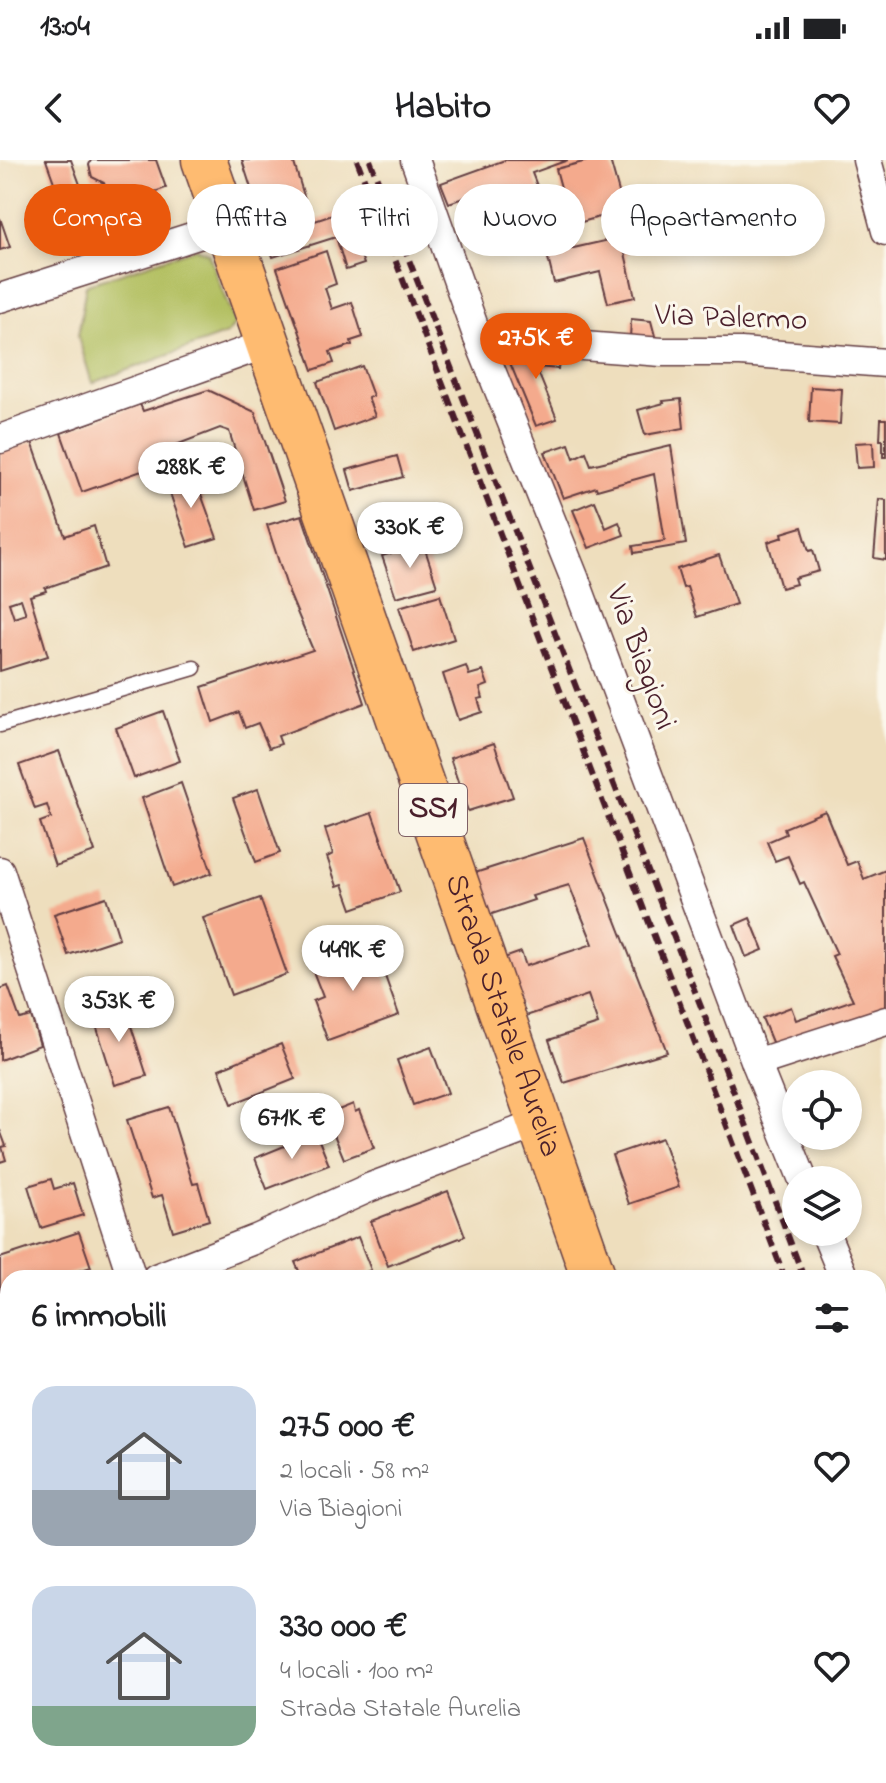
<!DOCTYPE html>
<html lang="it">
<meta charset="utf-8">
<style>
:root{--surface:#fff;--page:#f2f2f2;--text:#202124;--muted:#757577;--accent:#ea580c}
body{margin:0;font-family:"Indie Flower",sans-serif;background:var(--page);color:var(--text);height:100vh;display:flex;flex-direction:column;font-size:30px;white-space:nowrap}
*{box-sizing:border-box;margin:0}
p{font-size:26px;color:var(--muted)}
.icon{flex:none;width:44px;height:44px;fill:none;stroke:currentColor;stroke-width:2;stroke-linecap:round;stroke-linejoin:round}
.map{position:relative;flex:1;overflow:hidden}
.sheet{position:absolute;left:0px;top:1110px;width:886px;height:514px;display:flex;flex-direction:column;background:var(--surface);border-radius:24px 24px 0 0;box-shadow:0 4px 12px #0003}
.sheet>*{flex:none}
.banner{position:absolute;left:24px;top:24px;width:838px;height:72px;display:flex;gap:16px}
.tools{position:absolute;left:782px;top:910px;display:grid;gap:16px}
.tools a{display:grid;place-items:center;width:80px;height:80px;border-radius:50%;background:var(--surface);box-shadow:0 4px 12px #0003;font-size:40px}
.price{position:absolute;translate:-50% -68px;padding:0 18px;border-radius:28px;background:#fff;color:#222;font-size:26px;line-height:52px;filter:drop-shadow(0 2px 4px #0008)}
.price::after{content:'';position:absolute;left:50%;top:48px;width:24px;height:18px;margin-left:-12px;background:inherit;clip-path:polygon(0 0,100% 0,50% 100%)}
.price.selected{background:var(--accent);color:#fff}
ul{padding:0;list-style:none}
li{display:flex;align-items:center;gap:24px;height:200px;padding:0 32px}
li span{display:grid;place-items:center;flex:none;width:224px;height:160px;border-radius:24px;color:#555}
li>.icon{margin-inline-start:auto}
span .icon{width:96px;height:96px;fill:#fffc;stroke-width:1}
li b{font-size:34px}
h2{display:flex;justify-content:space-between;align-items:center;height:96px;padding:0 32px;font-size:34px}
.pill{padding:0 28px;border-radius:36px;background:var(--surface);box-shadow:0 4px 12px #0003;font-size:28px;line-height:72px}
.pill.selected{background:var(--accent);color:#fff}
.status{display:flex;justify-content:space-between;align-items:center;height:56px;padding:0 40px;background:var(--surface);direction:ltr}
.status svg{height:22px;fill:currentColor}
header{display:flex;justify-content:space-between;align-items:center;height:104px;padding:0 32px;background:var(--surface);font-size:36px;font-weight:800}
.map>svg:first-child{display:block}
</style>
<div class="status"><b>13:04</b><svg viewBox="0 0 49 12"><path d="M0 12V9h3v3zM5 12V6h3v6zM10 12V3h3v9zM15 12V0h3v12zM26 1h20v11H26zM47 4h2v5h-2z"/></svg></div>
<header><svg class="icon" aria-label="back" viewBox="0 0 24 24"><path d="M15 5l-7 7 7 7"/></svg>Habito<svg class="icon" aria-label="heart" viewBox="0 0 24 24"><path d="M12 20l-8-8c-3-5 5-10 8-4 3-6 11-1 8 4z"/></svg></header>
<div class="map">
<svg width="886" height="1623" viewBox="0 0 886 1623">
<rect width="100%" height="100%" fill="#fbf7ec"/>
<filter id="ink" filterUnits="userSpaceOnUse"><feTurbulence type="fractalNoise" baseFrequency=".0125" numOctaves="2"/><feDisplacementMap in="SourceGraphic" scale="16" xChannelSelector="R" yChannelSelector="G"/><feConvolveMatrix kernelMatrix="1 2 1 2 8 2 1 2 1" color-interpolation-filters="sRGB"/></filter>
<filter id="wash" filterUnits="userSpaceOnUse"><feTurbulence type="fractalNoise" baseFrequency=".006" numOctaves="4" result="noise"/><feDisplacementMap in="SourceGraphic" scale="32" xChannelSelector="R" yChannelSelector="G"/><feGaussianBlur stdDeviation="1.8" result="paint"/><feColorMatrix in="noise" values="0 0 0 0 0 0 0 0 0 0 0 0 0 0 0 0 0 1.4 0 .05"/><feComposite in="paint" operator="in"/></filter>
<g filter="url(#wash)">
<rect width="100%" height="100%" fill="#eedebd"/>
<path fill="#b2bf61" stroke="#7e6f46" stroke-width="2" d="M196,88l12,5 27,71 -8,10 -135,49 -14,-47 8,-51z"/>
<g id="blocks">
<g fill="#f4aa8d" fill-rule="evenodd">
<path d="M46,0h25l26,71 -23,7z"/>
<path d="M91,0h65l10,28 -54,19 -8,-24 -12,-6 -3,-12z"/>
<path d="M242,0h51l19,62 32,-11 20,53 -18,6 -10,-33 -63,20z"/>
<path d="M505,0h63l-36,13 9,23 -50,17 -8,-22 -34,12 -8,-20z"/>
<path d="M591,0h19l14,50 -53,15 -15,-56z"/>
<path d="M0,58l10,29 -10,3z"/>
<path d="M631,75l4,16 -10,2 10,44 -27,6 -8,-31 -46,11 -7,-29z"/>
<path d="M326,91l10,33 -11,4 7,21 20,-7 11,35 -12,4 1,4 -22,7 4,11 -21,7 -36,-102z"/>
<path d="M631,159l20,2 5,19 -26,-1z"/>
<path d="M529,189l32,1 -3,19 -22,-2 21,52 -21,7 -28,-68z"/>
<path d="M362,206l11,30 -5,2 7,18 -41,15 -17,-49z"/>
<path d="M811,227l31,2 -2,35 -31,-2z"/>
<path d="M208,230l47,22 30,89 -31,9 -25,-79 -9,-3 -65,25 4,12 -77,27 -21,-59 79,-29 3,7z"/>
<path d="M681,239l3,29 -39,7 -7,-25 26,-7 -1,-2z"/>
<path d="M881,259h5v38h-3v-17h-3z"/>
<path d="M32,282l33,94 29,-10 12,41 -61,21 1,3 -16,5 18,60 -48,15v-218zM21,439l5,15 -12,4 -5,-15z"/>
<path d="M873,282l1,25 -17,1 -2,-25z"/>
<path d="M569,284l5,14 12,-6 5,13 80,-19 15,98 -52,9 -1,-7 32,-5 -11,-67 -57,16 -1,-3 -33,11 -18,-46z"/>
<path d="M397,296l6,21 -50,14 -6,-21z"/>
<path d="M193,312l24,66 -28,9 -23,-65z"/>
<path d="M879,339l7,1v60l-12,-2z"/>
<path d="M595,341l11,27 13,-6 5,13 -35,13 -16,-38z"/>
<path d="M302,355l63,188 -87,33 3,8 -12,4 -11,-25 -13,5 -6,-16 -26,10 -11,-35 111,-37 -24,-57 -22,-68z"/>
<path d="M802,367l7,24 4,-1 6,21 -25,7 2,6 -15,4 -13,-46 15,-5 -1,-4z"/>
<path d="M423,383l14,43 -41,11 -14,-41z"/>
<path d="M719,395l17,49 -39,13 -10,-30 -4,1 -6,-19z"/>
<path d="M440,435l14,44 -40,13 -15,-45z"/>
<path d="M466,506l3,9 14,-4 5,14 -8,3 3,10 -5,1 4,13 -24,8 -15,-46z"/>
<path d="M163,551l17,50 -46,17 -18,-50z"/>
<path d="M494,583l19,54 -45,14 -18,-53z"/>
<path d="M59,591l36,101 -40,14 -15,-44 11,-4 -4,-13 -12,4 -16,-44z"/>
<path d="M181,623l31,90 -40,14 -30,-89z"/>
<path d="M258,629l22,64 -24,9 -23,-64z"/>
<path d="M825,651l22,54 10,-4 7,18 22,-9v141l-112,36 -12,-29 29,-11 5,13 57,-20 -21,-44 5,-2 -33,-72 -4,2 -12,-28 -13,5 -8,-19 19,-8 -2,-6z"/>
<path d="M372,653l28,79 -48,17 -9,-25 -6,2 -10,-29 6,-3 -8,-25z"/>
<path d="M584,678l83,214 -103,31 -15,-43 49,-16 -10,-29 -62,21 -22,-58 17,-6 5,14 67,-22 -24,-59 -37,11 2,4 -45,15 -14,-42z"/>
<path d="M106,737l13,41 -51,17 -14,-41z"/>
<path d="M260,738l27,76 -56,21 -28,-77z"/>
<path d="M750,758l13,32 -17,7 -12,-32z"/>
<path d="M373,783l26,72 -71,26 -15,-40 10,-4 -12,-31z"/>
<path d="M8,826l12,33 11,-3 9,29 -40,15v-71z"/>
<path d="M123,841l24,75 -32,9 -23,-73z"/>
<path d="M281,884l14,35 -63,25 -13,-35z"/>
<path d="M431,887l17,46 -35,12 -16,-45z"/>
<path d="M353,944l2,8 4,-2 15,38 -30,11 -18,-44z"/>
<path d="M169,947l24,77 5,-1 11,37 -36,11 -11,-36 -10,3 -25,-78z"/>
<path d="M0,970l6,16 -4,1 4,13 -6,2z"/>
<path d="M316,973l13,32 -62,24 -12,-31z"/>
<path d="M662,978l17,49 -50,17 -17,-49z"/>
<path d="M51,1019l3,10 19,-6 10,32 -42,13 -13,-42z"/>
<path d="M448,1031l17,45 -77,30 -17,-45z"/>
<path d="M79,1072l12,35 -34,11h-49v16l-8,3v-39z"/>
<path d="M358,1077l13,33 -19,8h-50l-7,-16z"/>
<path d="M8,1396v70l-8,2v-69z"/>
<path d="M8,1477v54h-1l-2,-6 -5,2v-47z"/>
<path d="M70,1616h131l3,7h-131z"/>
<path d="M498,1616h69l3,7h-69z"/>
</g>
</g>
</g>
<g filter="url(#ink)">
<use href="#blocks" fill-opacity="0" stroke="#633c41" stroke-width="2"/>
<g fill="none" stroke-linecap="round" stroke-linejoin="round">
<defs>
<g id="service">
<path d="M0,565l194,-57"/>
<path d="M642,1623l14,-7"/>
</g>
<g id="minor">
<path d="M415,0l63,178 96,239 182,486 47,117"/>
<path d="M867,0l19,71"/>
<path d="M0,138l226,-72"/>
<path d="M478,178l184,14h79l145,11"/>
<path d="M0,279l269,-96"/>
<path d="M0,711l132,407"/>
<path d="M756,903l130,-42"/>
<path d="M825,1072l19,46"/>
<path d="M156,1118l100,-39 115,-52 171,-65"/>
<path d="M0,1168l8,-2"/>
<path d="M878,1202l8,19"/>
</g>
<g id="primary">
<path id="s1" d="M204,0l390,1118"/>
<path d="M770,1616l3,7"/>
</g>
</defs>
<use href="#service" stroke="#633c41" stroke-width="17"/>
<use href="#minor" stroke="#633c41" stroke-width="31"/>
<use href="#primary" stroke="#633c41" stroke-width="47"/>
<use href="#service" stroke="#fff" stroke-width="14"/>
<use href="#minor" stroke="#fff" stroke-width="28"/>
<use href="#primary" stroke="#febb71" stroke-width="44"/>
<g stroke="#4a1f2b" stroke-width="6" stroke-dasharray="12 6" stroke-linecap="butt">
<path d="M357,0l428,1118"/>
<path d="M370,0l351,898 83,220"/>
<path d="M878,1313l8,21"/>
<path d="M878,1364l8,21"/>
</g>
</g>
</g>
<g text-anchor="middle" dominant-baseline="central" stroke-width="6" stroke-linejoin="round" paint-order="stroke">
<rect fill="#fbf7ec" stroke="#7f6065" stroke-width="2" x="399" y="624" width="68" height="52" rx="6"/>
<g font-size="30" font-weight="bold" fill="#4a1f2b">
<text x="433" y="650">SS1</text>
</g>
<g font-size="32" fill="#4a1f2b" stroke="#fbf7ec">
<text transform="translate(731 159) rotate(2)">Via Palermo</text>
<text transform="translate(640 498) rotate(70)">Via Biagioni</text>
<text stroke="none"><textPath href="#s1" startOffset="906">Strada Statale Aurelia</textPath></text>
</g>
</g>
</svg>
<div class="tools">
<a><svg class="icon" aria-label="locate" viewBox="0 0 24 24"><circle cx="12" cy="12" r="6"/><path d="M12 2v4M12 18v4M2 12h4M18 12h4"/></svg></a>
<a><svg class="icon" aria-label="layers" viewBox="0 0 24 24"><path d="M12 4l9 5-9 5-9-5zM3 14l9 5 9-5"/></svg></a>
</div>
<b class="price selected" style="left:536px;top:221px">275K €</b>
<b class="price" style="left:191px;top:350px">288K €</b>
<b class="price" style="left:410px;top:410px">330K €</b>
<b class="price" style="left:353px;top:833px">449K €</b>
<b class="price" style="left:119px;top:884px">353K €</b>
<b class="price" style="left:292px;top:1001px">671K €</b>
<div class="banner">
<a class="pill selected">Compra</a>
<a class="pill">Affitta</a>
<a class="pill">Filtri</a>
<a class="pill">Nuovo</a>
<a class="pill">Appartamento</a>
</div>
<section class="sheet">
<h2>6 immobili<svg class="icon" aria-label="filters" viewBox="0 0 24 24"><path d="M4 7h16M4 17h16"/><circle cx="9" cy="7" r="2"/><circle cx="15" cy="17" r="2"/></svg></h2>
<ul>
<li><span style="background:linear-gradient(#c9d6e8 65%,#9aa5b1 0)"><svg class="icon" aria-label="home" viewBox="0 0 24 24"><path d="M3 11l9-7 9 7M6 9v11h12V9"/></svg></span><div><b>275 000 €</b><p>2 locali · 58 m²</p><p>Via Biagioni</p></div><svg class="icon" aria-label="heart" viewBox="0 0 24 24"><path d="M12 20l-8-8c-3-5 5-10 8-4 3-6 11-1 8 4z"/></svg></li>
<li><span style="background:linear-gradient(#c9d6e8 75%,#7fa58c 0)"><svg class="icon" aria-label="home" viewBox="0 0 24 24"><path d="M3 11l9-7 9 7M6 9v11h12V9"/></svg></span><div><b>330 000 €</b><p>4 locali · 100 m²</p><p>Strada Statale Aurelia</p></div><svg class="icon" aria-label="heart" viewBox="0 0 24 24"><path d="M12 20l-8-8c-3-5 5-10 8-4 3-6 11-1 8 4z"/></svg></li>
</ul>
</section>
</div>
